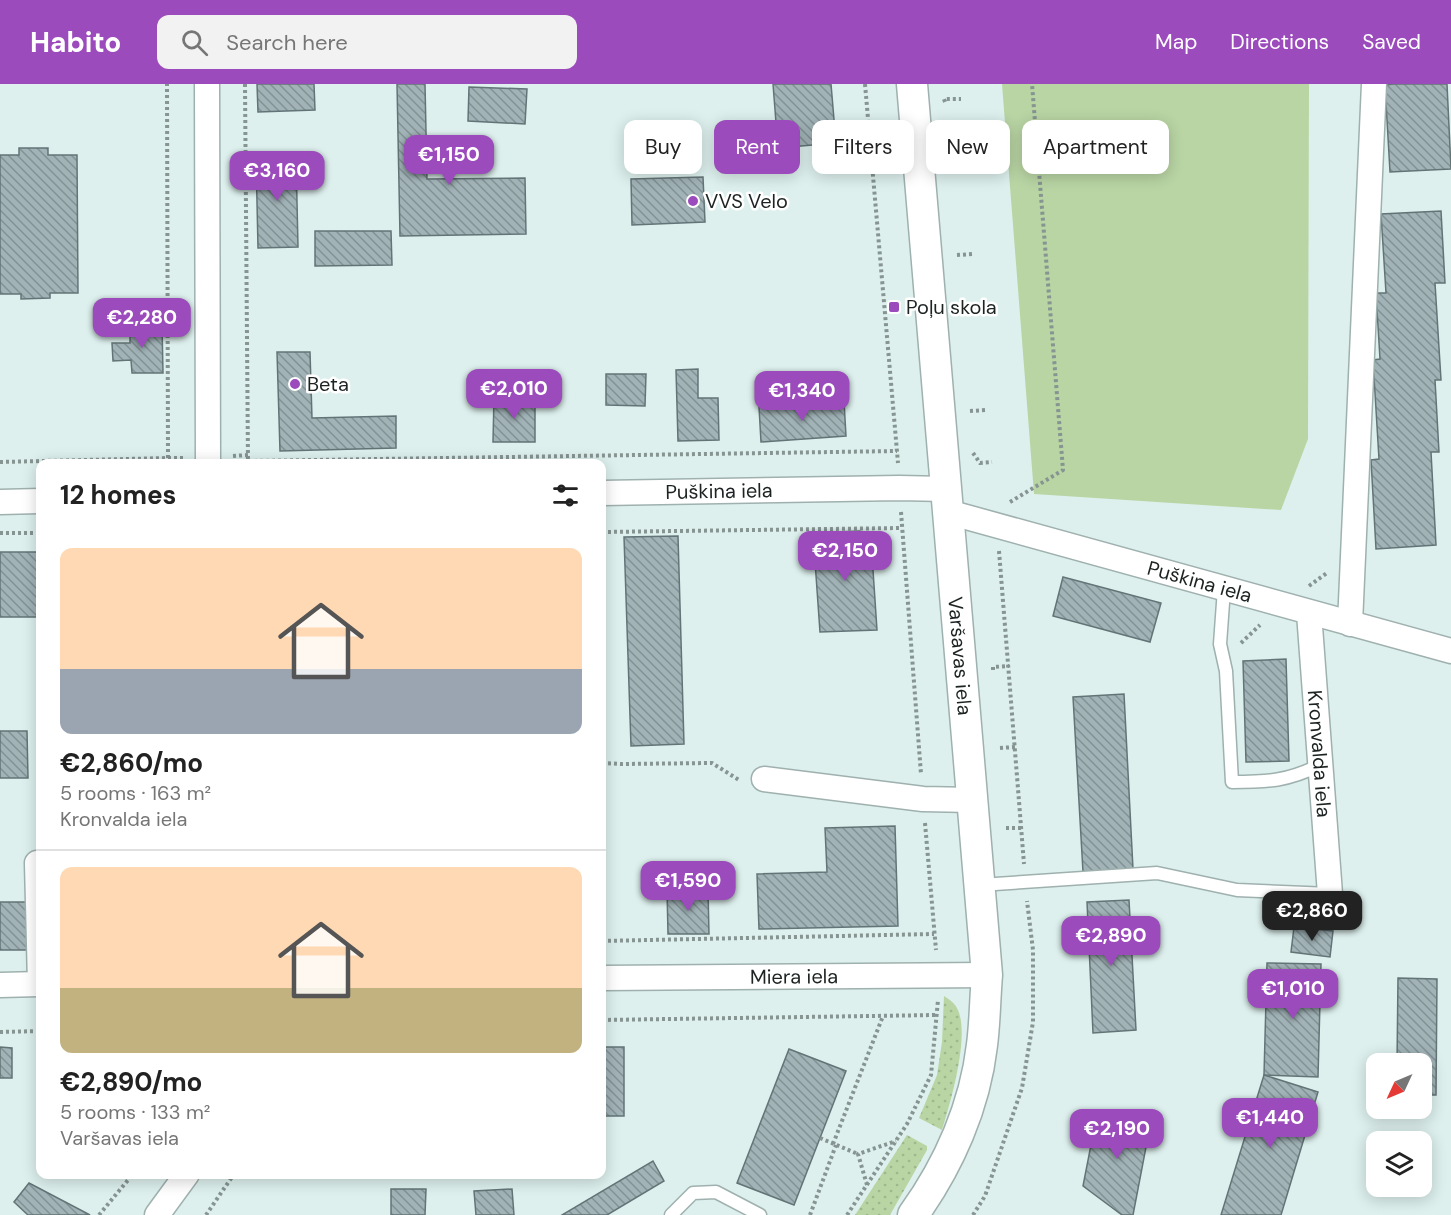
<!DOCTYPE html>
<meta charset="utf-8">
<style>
:root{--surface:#fff;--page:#f2f2f2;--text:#222;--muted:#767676;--line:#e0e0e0;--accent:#9b4bbb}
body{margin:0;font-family:"DM Sans",sans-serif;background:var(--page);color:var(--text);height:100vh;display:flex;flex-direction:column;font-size:22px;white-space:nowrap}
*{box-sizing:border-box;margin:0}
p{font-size:20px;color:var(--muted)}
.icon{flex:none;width:33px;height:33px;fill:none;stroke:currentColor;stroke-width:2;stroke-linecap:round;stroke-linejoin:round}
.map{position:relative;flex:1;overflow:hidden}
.details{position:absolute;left:36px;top:375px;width:570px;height:720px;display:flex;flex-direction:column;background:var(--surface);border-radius:12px;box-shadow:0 3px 15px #0003}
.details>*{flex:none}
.banner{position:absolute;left:624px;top:36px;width:570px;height:54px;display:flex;gap:12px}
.needle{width:39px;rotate:226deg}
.controls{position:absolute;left:1366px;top:969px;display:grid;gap:12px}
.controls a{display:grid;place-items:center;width:66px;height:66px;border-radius:12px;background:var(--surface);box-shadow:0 3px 15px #0003;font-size:30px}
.price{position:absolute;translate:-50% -51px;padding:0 14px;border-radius:12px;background:var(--accent);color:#fff;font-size:20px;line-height:39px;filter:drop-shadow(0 2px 3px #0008)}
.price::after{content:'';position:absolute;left:50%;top:36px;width:18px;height:14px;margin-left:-9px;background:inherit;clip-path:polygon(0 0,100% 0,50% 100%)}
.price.on{background:#222;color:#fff}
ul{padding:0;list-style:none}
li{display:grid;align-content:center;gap:12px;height:318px;padding:0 24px}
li+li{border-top:2px solid var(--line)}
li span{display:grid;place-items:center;height:186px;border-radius:12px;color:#555}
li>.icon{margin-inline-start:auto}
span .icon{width:108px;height:108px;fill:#fffc;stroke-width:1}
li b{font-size:26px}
h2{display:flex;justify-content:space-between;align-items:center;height:72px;padding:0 24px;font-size:26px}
.pill{padding:0 21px;border-radius:12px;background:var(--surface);box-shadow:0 3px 15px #0003;font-size:21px;line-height:54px}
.pill.on{background:var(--accent);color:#fff}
header{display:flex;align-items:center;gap:36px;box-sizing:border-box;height:84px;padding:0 30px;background:var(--accent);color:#fff}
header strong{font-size:28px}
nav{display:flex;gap:33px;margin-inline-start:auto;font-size:21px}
.search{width:420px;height:54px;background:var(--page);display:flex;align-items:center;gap:15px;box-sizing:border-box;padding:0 21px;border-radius:12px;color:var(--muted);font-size:22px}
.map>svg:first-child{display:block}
</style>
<header>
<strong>Habito</strong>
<div class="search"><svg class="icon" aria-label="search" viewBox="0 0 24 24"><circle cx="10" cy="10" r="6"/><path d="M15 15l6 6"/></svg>Search here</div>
<nav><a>Map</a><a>Directions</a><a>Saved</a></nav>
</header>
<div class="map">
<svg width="1451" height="1131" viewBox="0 0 1451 1131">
<defs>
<pattern id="grass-dots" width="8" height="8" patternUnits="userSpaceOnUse" patternTransform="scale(1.5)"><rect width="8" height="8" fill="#b9d5a4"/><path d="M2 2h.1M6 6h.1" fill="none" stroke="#9eb78d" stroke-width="1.8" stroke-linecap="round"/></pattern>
<pattern id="building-back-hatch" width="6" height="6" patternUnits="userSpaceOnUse" patternTransform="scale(1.5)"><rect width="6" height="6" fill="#a1b3b7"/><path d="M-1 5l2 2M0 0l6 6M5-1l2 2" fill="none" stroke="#829194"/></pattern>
</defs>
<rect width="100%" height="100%" fill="#ddf0ed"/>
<g fill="url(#grass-dots)">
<path d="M944,912c3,2 8,5 11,9 18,23 -5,99 -13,125l-23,-12 18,-43 5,-33z"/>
<path d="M907,1051l20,11v4l-37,65h-35z"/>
</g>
<path fill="#b9d5a4" d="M1002,0h307l-1,355 -27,71 -247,-16z"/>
<g fill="url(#building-back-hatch)" stroke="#637477" stroke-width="1.5">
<path d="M257,0h57l1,26 -57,2z"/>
<path d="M397,0h28l2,95 98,-1 1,56 -126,2z"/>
<path d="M773,0h58l5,59 -58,5z"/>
<path d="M1394,0h53l4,85 -61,3 -5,-87z"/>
<path d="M469,3l58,2 -2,35 -57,-3z"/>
<path d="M19,64h29v7h29l1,138h-28v5l-29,1v-5h-21v-139h19z"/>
<path d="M296,72l2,91 -40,1 -2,-91z"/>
<path d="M703,93l2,45 -73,3 -1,-46z"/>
<path d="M1441,127l4,72h-10l6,97h-6l4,72h-8l5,93 -60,4 -5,-89 8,-1 -6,-99 7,-1 -4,-66h10l-5,-79z"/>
<path d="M315,147h76l1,34 -77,1z"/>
<path d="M130,241h32l1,48h-31l-1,-13 -18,1 -1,-18h18z"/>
<path d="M277,268h33l2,66 84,-2v32l-116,3z"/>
<path d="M698,285v29h20l1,42 -41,1 -2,-71z"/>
<path d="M606,290h40l-1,32 -39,-1z"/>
<path d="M494,313h41v45h-42z"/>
<path d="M844,317l2,35 -85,6 -2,-35z"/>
<path d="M860,447l11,9 6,90 -57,2 -7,-99z"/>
<path d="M678,452l6,208 -53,2 -7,-209z"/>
<path d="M0,468h37l2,65h-39z"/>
<path d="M1063,493l98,26 -11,39 -97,-26z"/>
<path d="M1286,575l3,102 -43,1 -3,-101z"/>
<path d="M1124,610l9,175 -50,3 -10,-175z"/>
<path d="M0,647h27l1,47h-28z"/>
<path d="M895,742l3,100 -139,3 -2,-55 70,-2 -2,-44z"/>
<path d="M667,806h41l1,44h-41z"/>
<path d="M1129,816l7,130 -43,3 -6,-131z"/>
<rect x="0" y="818" width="31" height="48"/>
<path d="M1294,843l39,4 -3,26 -39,-5z"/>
<path d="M1267,879l54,1 -3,113 -54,-2z"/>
<path d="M1398,894l39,1 -1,116h-14v-31h-25z"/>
<path d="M0,963l12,1v30h-12z"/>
<rect x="602" y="963" width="22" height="69"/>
<path d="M789,965l57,22 -52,134 -57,-22z"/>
<path d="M1264,991l54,17 -37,123h-60z"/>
<path d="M1097,1030l55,2 -19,99h-11l-39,-29z"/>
<path d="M653,1077l11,20 -57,34h-45z"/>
<path d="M29,1099l61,32h-62l-14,-13z"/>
<path d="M391,1105h35l-1,26h-34z"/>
<path d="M512,1105l2,26h-38l-2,-24z"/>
</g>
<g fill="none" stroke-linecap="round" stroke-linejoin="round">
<defs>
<g id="service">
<path d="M1224,505l-4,55 6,27 6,111c36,0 56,-1 88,-17"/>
<path d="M980,801l177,-12 80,17 93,4"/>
<path d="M671,1131l22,-22 23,-1 44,23"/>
</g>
<g id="minor">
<path d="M207,0l1,380"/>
<path id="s1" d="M602,409l297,-5 47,1"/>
<path d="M0,418l40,-1"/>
<path id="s2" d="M948,428l503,139"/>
<path id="s3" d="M1309,529l21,281"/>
<path d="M1350,540l24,-540"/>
<path d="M764,695l159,20 49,1"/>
<path d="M37,779l3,121"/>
<path id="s4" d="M602,894l385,-3"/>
<path d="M0,901l40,-1"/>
<path d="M157,1131l30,-41"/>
</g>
<g id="tertiary">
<path id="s5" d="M912,0l75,891c-2,23 -2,47 -5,70 -7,61 -33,120 -69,170"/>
</g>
</defs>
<use href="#service" stroke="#9fb1ae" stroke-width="15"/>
<use href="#minor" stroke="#9fb1ae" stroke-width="27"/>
<use href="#tertiary" stroke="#9fb1ae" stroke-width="33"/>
<g stroke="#869492" stroke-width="4" stroke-dasharray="3 3" stroke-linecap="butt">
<path d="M245,0l3,380"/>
<path d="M865,0l33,379"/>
<path d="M945,18l-1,-3h17"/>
<path d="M957,171l17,-1"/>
<path d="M970,327l17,-1"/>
<path d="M973,369l7,10 12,-1"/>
<path d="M233,372l15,-1"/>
<path d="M248,377l649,-10"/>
<path d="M0,378l168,-4 -1,-374"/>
<path d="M168,380v-6h15"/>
<path d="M1010,418l53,-32 -31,-386"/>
<path d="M901,428l20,262"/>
<path d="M602,448l300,-4"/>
<path d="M0,449h40"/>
<path d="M999,467l25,313"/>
<path d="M1309,502l18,-13"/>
<path d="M1241,559l19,-18"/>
<path d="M993,586v-3l16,-1"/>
<path d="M1000,664l15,-1"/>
<path d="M602,679l20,1 90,-1 27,17"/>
<path d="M925,739l11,127"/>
<path d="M1006,744h16"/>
<path d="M602,857l332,-7"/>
<path d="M602,936l335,-5"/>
<path d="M0,948l40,-1"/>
<path d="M820,1054l38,16"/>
<path d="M833,1060l50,-128"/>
<path d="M867,1101l-9,-31 38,-13"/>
<path d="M99,1131l34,-41"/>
<path d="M206,1131l28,-41"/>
<path d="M810,1131l26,-70"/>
<path d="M847,1131l60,-91 24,-49 7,-75"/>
<path d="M973,1131l12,-19 37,-108 11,-66v-72l-6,-49"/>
</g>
<use href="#service" stroke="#fff" stroke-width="12"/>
<use href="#minor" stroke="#fff" stroke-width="24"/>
<use href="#tertiary" stroke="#fff" stroke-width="30"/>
</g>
<g fill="#9b4bbb" stroke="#fff" stroke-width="2">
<circle cx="693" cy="117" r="6"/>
<rect x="888" y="217" width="12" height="12" rx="3"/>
<circle cx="295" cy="300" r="6"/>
</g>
<g text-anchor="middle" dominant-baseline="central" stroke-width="5" stroke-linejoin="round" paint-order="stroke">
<g font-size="20" fill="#1c2322" stroke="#fff" text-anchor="start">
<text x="705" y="117">VVS Velo</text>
<text x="906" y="223">Poļu skola</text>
<text x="307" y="300">Beta</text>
</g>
<g font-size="20" fill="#1c2322" stroke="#fff">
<text stroke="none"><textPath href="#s1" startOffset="117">Puškina iela</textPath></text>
<text stroke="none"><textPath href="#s2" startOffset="261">Puškina iela</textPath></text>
<text stroke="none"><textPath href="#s5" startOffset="574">Varšavas iela</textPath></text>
<text stroke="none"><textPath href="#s3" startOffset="141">Kronvalda iela</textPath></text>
<text stroke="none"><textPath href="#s4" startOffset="192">Miera iela</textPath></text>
</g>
</g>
</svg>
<div class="controls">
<a><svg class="needle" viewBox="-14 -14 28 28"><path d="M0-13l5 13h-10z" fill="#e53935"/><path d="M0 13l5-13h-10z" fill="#767676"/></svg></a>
<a><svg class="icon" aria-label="layers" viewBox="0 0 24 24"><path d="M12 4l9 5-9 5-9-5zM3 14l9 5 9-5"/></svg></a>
</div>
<b class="price" style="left:449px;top:102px">€1,150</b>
<b class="price" style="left:277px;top:118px">€3,160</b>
<b class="price" style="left:142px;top:265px">€2,280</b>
<b class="price" style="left:514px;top:336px">€2,010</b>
<b class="price" style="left:802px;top:338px">€1,340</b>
<b class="price" style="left:845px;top:498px">€2,150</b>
<b class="price" style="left:688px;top:828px">€1,590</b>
<b class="price on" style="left:1312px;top:858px">€2,860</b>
<b class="price" style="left:1111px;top:883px">€2,890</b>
<b class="price" style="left:1293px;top:936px">€1,010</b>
<b class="price" style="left:1270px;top:1065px">€1,440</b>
<b class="price" style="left:1117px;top:1076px">€2,190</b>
<div class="banner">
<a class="pill">Buy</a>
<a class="pill on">Rent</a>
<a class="pill">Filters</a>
<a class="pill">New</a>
<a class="pill">Apartment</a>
</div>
<section class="details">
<h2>12 homes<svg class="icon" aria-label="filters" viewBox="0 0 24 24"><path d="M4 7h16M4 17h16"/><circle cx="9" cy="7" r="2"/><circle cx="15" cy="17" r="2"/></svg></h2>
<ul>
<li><span style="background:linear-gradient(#ffd9b3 65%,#9aa5b1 0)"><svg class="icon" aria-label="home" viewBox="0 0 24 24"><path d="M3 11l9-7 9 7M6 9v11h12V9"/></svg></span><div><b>€2,860/mo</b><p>5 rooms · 163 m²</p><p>Kronvalda iela</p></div></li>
<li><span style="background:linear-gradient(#ffd9b3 65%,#c2b280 0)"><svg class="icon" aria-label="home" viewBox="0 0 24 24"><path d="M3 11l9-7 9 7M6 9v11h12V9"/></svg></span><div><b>€2,890/mo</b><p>5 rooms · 133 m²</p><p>Varšavas iela</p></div></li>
</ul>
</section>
</div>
